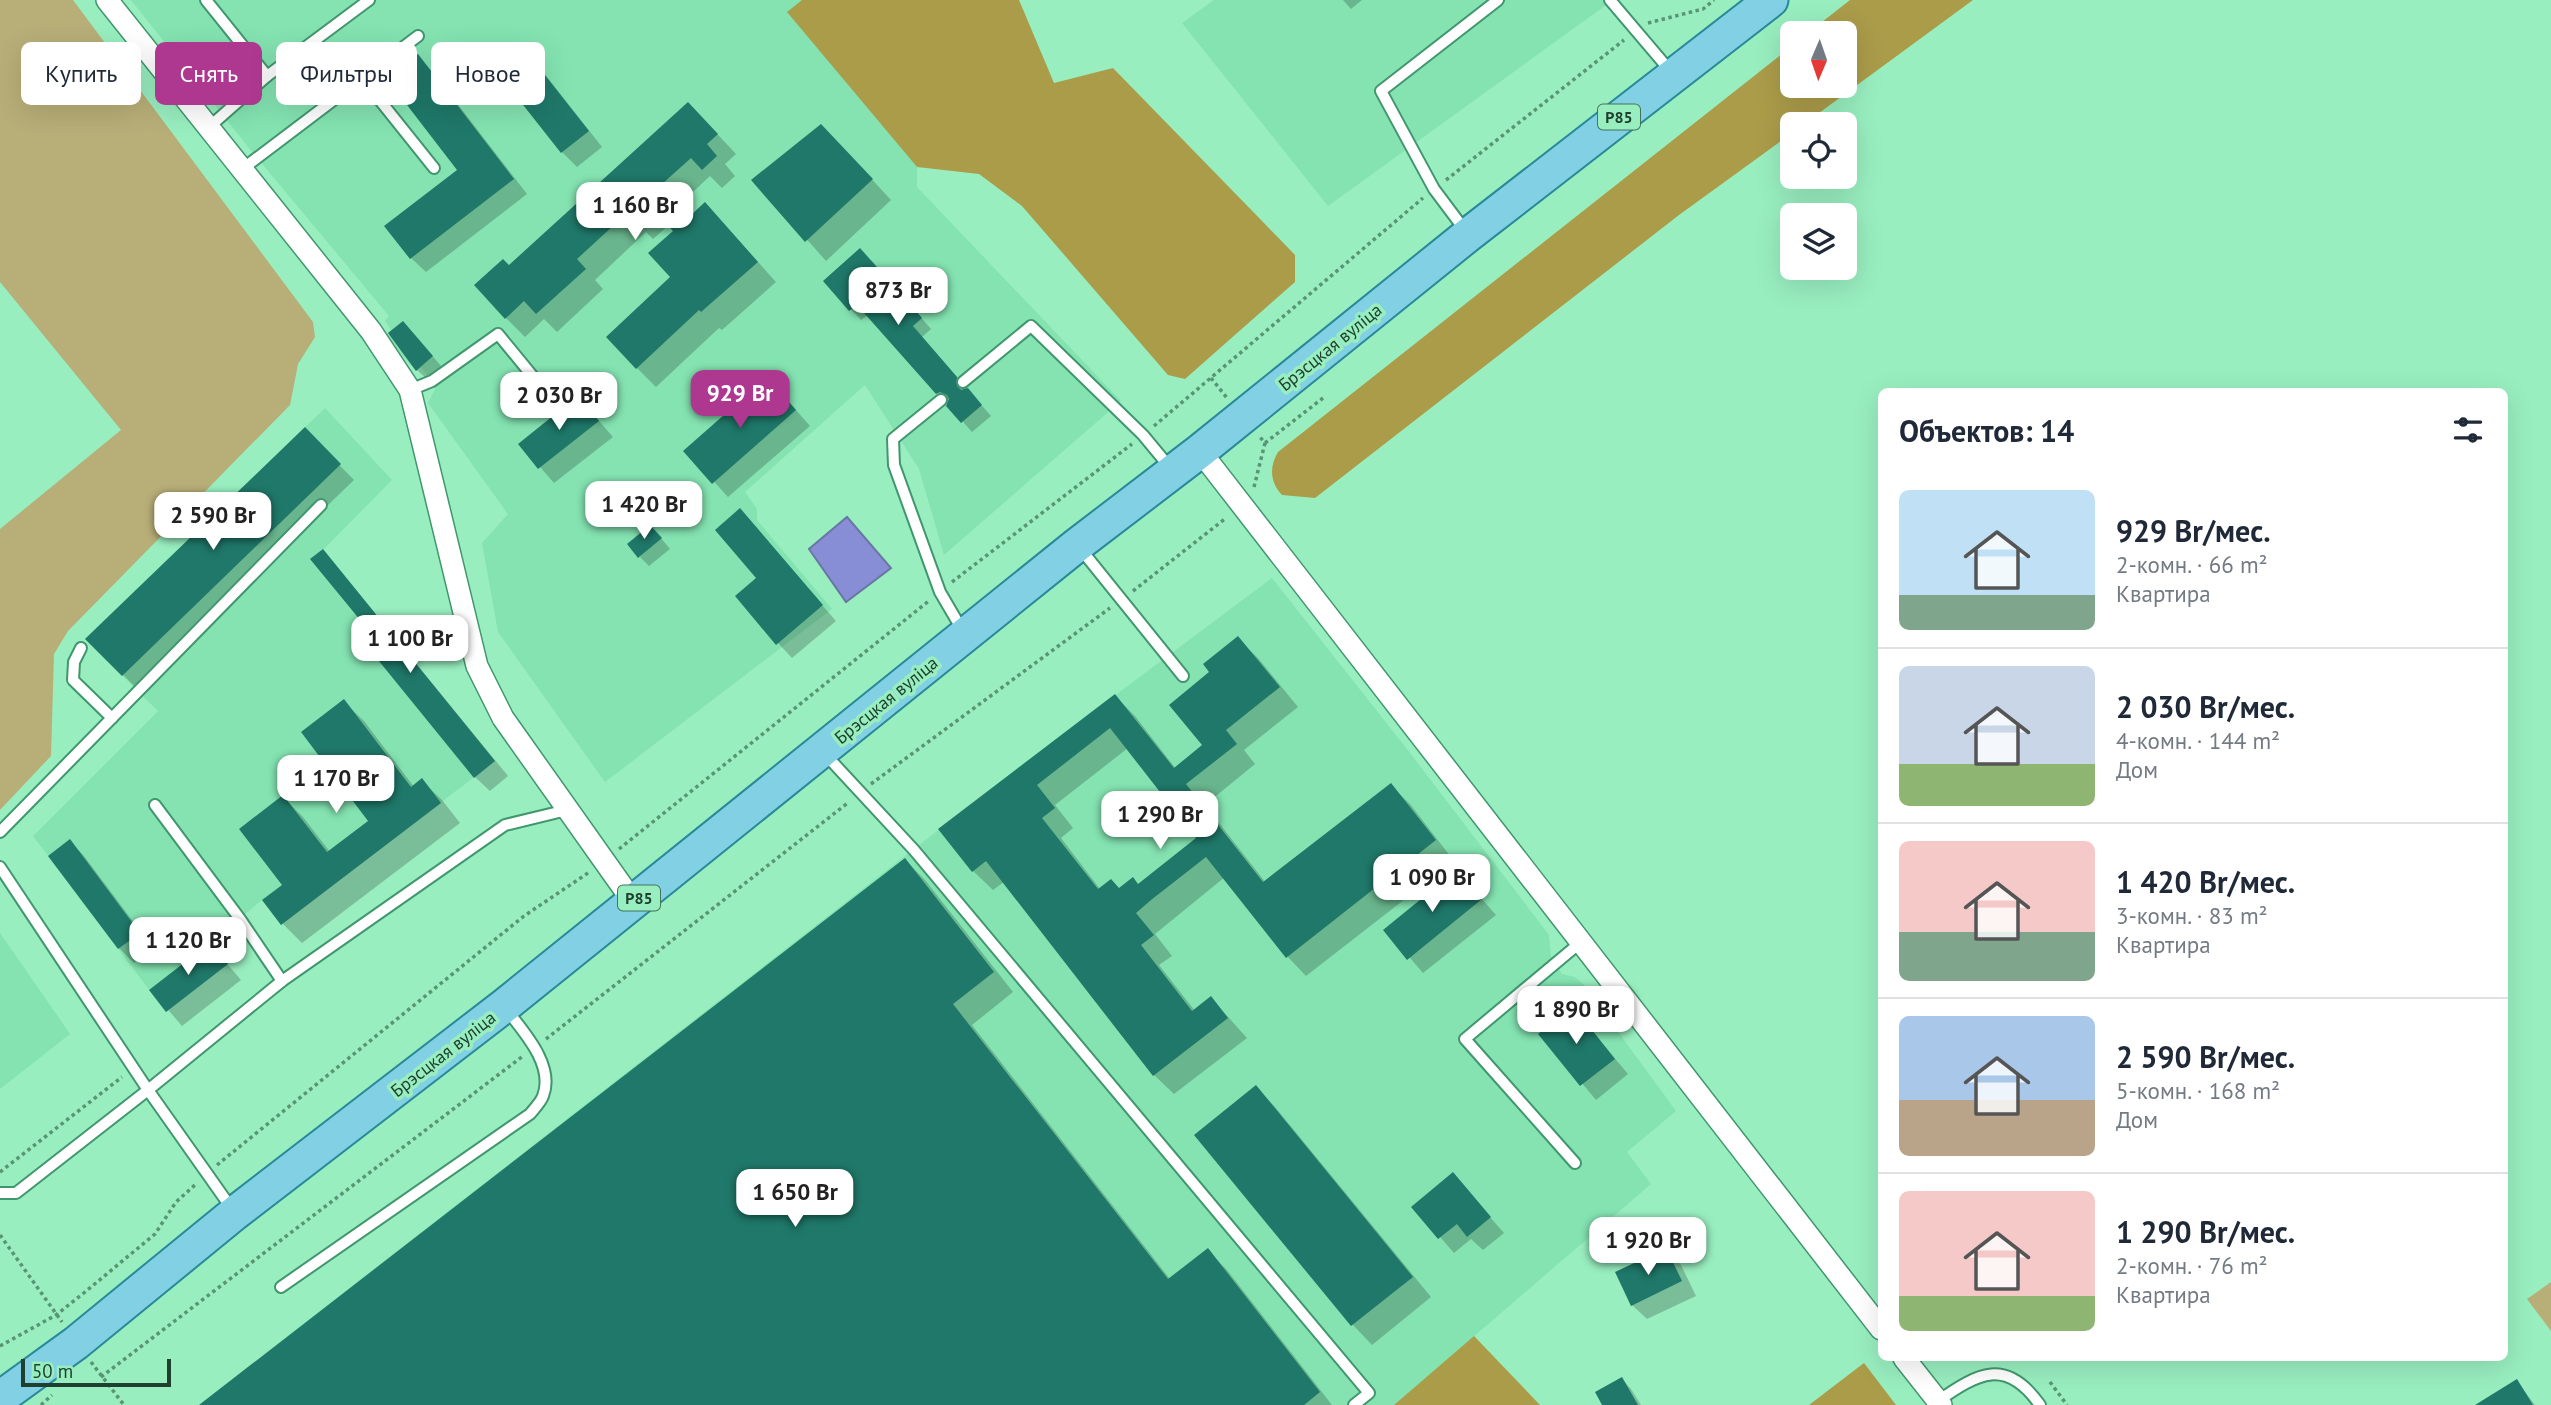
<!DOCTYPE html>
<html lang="ru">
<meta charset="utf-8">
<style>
:root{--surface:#fff;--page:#f2f2f3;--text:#1f2937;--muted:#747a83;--line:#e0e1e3;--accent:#ae3890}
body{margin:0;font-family:"PT Sans",sans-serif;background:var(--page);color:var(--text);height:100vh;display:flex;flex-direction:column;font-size:26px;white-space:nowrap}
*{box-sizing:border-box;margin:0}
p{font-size:23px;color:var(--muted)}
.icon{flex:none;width:38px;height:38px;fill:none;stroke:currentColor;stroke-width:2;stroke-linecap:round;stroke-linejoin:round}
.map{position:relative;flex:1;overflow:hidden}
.panel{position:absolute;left:1878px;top:388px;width:630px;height:973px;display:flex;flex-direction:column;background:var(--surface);border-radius:10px;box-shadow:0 7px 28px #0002}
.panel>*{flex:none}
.guide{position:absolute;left:21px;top:42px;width:665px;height:63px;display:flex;gap:14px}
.needle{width:46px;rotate:182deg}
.controls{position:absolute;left:1780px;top:21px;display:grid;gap:14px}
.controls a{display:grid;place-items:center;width:77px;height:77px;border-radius:10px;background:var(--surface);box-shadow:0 7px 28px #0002;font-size:35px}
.scale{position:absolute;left:21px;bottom:18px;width:150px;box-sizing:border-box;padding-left:7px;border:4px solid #1e412f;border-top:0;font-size:19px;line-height:24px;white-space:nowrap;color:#1e412f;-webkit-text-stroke:5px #98eebf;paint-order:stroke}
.price{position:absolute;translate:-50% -60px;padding:0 16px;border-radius:14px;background:#fff;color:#222;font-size:23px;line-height:46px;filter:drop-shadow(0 2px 4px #0008)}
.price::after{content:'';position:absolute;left:50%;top:42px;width:21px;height:16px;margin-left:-10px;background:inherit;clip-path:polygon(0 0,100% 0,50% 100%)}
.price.selected{background:var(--accent);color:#fff}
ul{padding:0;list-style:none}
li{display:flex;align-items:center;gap:21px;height:175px;padding:0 21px}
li+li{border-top:2px solid var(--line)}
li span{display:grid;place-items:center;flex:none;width:196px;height:140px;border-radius:10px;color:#555}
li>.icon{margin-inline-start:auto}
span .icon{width:84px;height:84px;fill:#fffc;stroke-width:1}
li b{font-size:30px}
h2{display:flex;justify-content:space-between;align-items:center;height:84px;padding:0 21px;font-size:30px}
.pill{padding:0 24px;border-radius:10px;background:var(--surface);box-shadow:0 7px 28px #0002;font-size:24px;line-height:63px}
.pill.selected{background:var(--accent);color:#fff}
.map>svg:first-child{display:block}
</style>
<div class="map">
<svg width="2551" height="1405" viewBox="0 0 2551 1405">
<rect width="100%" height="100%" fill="#98eebf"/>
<g fill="#84e3b1">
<path d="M131,0h671l-14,12 129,155v20l204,214 -177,154 -25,-86 -54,-84 -120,107 12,17v11l75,89 -227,173 -107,-150 -16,-89 26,-29 -80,-111 7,-14 -3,-8 -11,-14 -5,4 -31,-35 6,-6 -6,-9 4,-5 -140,-168z"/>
<path d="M1214,0h399l-285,206 -146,-183z"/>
<path d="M325,408l67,72 -69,70 172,211 -214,164 -19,-25 -51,42 17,22 -62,48 -133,-176 125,-125 -73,-72z"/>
<path d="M1272,578l135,171 142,186 2,21 11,18 13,3 8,7 93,127 -49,41 24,32 -257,221h-1195l823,-640z"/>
<path d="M0,933l70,101 -70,55z"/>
</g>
<g fill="#b8ae78">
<path d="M0,0h73l240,322 2,15 -17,27 -8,41 -222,226 -14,23 -3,102 -51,54v-281l121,-99 -121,-148z"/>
<path d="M2551,1282v49l-24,-32z"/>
</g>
<g fill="#ab9c4a">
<path d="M802,0h217l35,83 59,-15 182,187v27l-110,97 -17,-4 -146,-169 -43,-32 -62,-7 -130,-155z"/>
<path d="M1850,0h123l-169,124h-12v9l-113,82 -364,283 -33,-3c-12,-13 -13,-28 -4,-43l514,-406v40h52v-53h-36z"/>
<path d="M1474,1336l66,69h-146z"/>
<path d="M1864,1363l32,42h-87z"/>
</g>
<path fill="#888ed5" stroke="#6877a3" stroke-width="2" d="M847,517l44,51 -45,34 -37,-53z"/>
<g fill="#0003" fill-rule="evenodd">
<path d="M1343,0h19l-11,9z"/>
<path d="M522,48l14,15 66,84 -25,20 -15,-15z"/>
<path d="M418,57l15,15 94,122 -101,78 -15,-14 49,-88z"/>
<path d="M707,123l29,31 -11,10 10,12 -13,12 -12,-12 -30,28 12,12 32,8 52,58 -54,48 -3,-2 -63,59 -19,-19 35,-91 4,-46 -6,-7 -17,15 -7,-7 -51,48 8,9 -46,43 -13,-13 -19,18 -19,-19 3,-51z"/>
<path d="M841,146l50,54 -65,61 -40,-45z"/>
<path d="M871,260l60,69 -9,8 69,79 -19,16 -104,-117 -7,5 -36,-39z"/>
<path d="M412,332l29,34 -14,13 -10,-9z"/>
<path d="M782,394l28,32 -82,71 -42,-46z"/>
<path d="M579,398l34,39 -59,46 -34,-39z"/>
<path d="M305,430l49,50 -217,209 -49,-50z"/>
<path d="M740,511l96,110 -44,37 -14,-15z"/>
<path d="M660,537l10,12 -21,17 -9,-9z"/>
<path d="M323,552l14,15 171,209 -18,15 -15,-14 -94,-133z"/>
<path d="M1238,639l20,19 40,49 -54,43 11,14 -50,41 61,78 124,-98 20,19 44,57 -148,115 -19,-20 -62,-79 -70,57 17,22 -13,9 36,46 16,-13 36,40 -73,56 -20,-19 -150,-193 -11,8 -20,-19 -32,-41 174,-134 20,20 41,53 29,-23 7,-74zM1128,748l71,91 -60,46 -19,5 -20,-1 -39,-51 12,-10 -18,-23z"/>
<path d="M344,702l20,19 50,66 8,-6 20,19 18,23 -158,120 -19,-19 2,-38 -2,-89 20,20 27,35 41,-31z"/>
<path d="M70,841l14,15 69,92 -19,15 -15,-15 -69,-92z"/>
<path d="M905,860l20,20 88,112 -41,33 198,254 37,-29 20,20 105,135h-1130z"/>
<path d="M1458,872l38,43 -73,58 -37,-43z"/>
<path d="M210,944l31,36 -59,46 -31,-36z"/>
<path d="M1573,1009l55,65 -32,26 -55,-66z"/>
<path d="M1256,1087l19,20 156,190 -59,48 -19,-20 -156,-190z"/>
<path d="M1453,1175l51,58 -21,17 -12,-11 -17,14 -40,-46z"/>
<path d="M1666,1250l15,15 15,31 -49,23 -15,-14z"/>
<path d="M1622,1379l9,10 10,16h-37z"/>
<path d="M2517,1381l18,24h-41z"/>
</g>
<g fill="#1f7869" fill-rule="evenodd">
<path d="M522,46l67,85 -28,22 -67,-85z"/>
<path d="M418,54l96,125 -104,80 -26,-33 73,-56 -70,-91z"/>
<path d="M688,102l30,32 -11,10 10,12 -15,14 -11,-12 -29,26 29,31 14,-13 53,60 -57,50 -2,-2 -63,59 -30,-32 64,-60 -22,-24 25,-22 -23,-25 -17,15 -7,-7 -49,45 9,10 -50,45 -12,-13 -19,18 -31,-34 29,-26 6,6z"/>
<path d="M821,124l52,55 -68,63 -54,-62z"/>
<path d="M860,248l62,70 -9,8 44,51v9l4,4 7,-2 14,17 -21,18 -15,-17 3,-7 -2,-4 -7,-3 -4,2 -79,-89 -8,6 -26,-30z"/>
<path d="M403,321l30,35 -17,15 -28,-38z"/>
<path d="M767,377l29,33 -84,74 -29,-33z"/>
<path d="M579,395l20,26 -61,48 -20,-25z"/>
<path d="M305,427l36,37 -219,212 -37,-37z"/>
<path d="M740,508l83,97 -47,40 -41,-49 21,-18 -41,-48z"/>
<path d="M650,525l12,13 -24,20 -11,-14z"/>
<path d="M323,549l172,212 -21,17 -104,-128 9,-7 -69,-84z"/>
<path d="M1238,636l42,51 -54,43 11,14 -51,40 77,98 128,-99 45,57 -150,118 -80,-101 -55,43 -15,13 18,22 -13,10 51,66 19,-15 17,22 -75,58 -167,-215 -14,11 -34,-43 177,-135 59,74 28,-23 -33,-40 40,-33 -6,-8zM1110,728l86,110 -58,46 -5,-7 -14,11 -8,-9 -13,10 -56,-71 13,-10 -18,-23z"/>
<path d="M344,699l67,88 11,-9 19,25 -160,122 -19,-25 20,-15 -43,-56 44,-34 44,57 41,-31 -67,-89z"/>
<path d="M70,839l70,94 -22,16 -70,-93z"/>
<path d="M905,858l89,114 -41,32 215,275 40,-31 112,144 -16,13h-1105z"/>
<path d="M1458,869l24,30 -75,61 -24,-30z"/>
<path d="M211,942l17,22 -62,48 -17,-22z"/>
<path d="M1573,1006l42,53 -35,27 -42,-52z"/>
<path d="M1256,1085l157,192 -62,49 -157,-191z"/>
<path d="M1453,1172l38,45 -24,20 -10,-13 -19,15 -27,-32z"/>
<path d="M1666,1248l16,33 -51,25 -16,-34z"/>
<path d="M1622,1377l16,28h-36l-7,-13z"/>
<path d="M2517,1379l16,26h-58z"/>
</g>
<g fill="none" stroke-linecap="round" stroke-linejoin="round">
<defs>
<g id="lane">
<path d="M206,0l61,76"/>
<path d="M1610,0l62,73"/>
<path d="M362,78l72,90"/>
<path d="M208,128l59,-52 102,-76"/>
<path d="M241,170l177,-134"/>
<path d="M1467,233l-33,-44 -53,-98 117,-91"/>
<path d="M963,382l68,-56 112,109 29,35"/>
<path d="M410,390l22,-9 66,-47 41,50"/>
<path d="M941,400l-48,39 1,26 46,127 24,41"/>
<path d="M1079,547l104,129"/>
<path d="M81,648l-7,14 -1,18 39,38"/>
<path d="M824,753l90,97 455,543 -15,12"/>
<path d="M155,805l85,114 42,62"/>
<path d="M0,832l321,-327"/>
<path d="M0,867l148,223 -132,103h-16"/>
<path d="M1575,1163l-110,-124 116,-97"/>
<path d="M232,1209l-84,-119 134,-109 223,-156 62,-15"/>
<path d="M281,1287l249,-173c4,-5 11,-12 13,-18 12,-31 -20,-65 -37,-87"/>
<path d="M1938,1401c40,-28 68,-44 102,4"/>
</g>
<g id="street">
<path d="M107,0l264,331 39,59 67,276 26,52 131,185"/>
<path d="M1200,451l681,878"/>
<path d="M1904,1358l37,47"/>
</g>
<path id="primary" d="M0,1398l76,-55 159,-130 269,-207 573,-461 123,-94 268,-216 303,-235"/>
</defs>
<use href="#lane" stroke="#41976d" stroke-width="14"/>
<use href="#street" stroke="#41976d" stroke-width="24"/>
<use href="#primary" stroke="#298998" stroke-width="37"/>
<g stroke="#599474" stroke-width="3.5" stroke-dasharray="3.5 3.5" stroke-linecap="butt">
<path d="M1648,23l55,-14 11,-9"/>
<path d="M1446,180l178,-140"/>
<path d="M1211,378l16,20"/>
<path d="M1154,426l269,-228"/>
<path d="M1265,443l58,-45"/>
<path d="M1254,487l11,-44 -6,-7"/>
<path d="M952,582l180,-138"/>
<path d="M1133,591l93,-73"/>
<path d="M871,784l239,-176"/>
<path d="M619,849l311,-249"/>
<path d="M546,1039l303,-237"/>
<path d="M217,1165l307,-249 64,-43"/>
<path d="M0,1172l122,-95"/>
<path d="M0,1235l62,87"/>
<path d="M0,1346l56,-31 29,-23 70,-58 21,-32 20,-18"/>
<path d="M91,1362l33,43"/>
<path d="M101,1377l422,-321"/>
<path d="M2050,1382l17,23"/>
<path d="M41,1405l11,-10"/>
</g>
<use href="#lane" stroke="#fff" stroke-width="10"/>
<use href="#street" stroke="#fff" stroke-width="21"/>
<use href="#primary" stroke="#82d0e3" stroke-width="33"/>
</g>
<g text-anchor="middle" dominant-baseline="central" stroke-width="7" stroke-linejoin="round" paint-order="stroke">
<g fill="#98eebf" stroke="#43755a" stroke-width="2">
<rect x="1598" y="104.5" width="42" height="25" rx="5"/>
<rect x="618" y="885.5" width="42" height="25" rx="5"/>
</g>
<g font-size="16" font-weight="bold" fill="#1e412f">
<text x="1619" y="117">Р85</text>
<text x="639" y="898">Р85</text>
</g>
<g font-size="18" fill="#1e412f" stroke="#98eebf">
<text transform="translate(1330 347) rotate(-39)">Брэсцкая вуліца</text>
<text transform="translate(886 700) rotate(-39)">Брэсцкая вуліца</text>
<text transform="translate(443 1054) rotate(-38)">Брэсцкая вуліца</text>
</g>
</g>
</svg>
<div class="controls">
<a><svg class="needle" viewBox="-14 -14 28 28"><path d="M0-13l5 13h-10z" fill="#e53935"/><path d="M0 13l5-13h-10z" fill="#747a83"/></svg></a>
<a><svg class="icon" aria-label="locate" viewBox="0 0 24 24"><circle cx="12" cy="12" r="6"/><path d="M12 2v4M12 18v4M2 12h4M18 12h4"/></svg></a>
<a><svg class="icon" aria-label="layers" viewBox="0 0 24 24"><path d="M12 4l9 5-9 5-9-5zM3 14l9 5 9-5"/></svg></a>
</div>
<div class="scale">50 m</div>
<b class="price" style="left:635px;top:242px">1 160 Br</b>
<b class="price" style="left:898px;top:327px">873 Br</b>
<b class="price selected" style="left:740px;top:430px">929 Br</b>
<b class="price" style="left:559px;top:432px">2 030 Br</b>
<b class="price" style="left:644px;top:541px">1 420 Br</b>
<b class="price" style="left:213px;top:552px">2 590 Br</b>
<b class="price" style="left:410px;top:675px">1 100 Br</b>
<b class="price" style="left:336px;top:815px">1 170 Br</b>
<b class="price" style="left:1160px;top:851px">1 290 Br</b>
<b class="price" style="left:1432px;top:914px">1 090 Br</b>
<b class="price" style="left:188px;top:977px">1 120 Br</b>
<b class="price" style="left:1576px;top:1046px">1 890 Br</b>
<b class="price" style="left:795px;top:1229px">1 650 Br</b>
<b class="price" style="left:1648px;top:1277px">1 920 Br</b>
<div class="guide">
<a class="pill">Купить</a>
<a class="pill selected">Снять</a>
<a class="pill">Фильтры</a>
<a class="pill">Новое</a>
</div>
<section class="panel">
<h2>Объектов: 14<svg class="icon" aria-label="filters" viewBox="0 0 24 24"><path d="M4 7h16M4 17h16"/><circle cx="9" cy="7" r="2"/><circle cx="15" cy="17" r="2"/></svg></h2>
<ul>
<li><span style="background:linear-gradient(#bfe0f5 75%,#7fa58c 0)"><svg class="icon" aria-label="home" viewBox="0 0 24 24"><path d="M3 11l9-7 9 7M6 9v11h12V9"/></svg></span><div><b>929 Br/мес.</b><p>2-комн. · 66 m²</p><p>Квартира</p></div></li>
<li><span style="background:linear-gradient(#c9d6e8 70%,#8fb573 0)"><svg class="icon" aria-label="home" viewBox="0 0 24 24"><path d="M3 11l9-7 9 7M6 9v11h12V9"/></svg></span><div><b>2 030 Br/мес.</b><p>4-комн. · 144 m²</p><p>Дом</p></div></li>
<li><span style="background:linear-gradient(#f6c9c9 65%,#7fa58c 0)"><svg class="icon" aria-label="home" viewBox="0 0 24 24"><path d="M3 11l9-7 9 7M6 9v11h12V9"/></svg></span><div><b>1 420 Br/мес.</b><p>3-комн. · 83 m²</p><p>Квартира</p></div></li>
<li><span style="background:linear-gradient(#a9c7e8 60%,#b9a48a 0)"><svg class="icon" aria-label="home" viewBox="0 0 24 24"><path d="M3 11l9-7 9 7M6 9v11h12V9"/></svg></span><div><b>2 590 Br/мес.</b><p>5-комн. · 168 m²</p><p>Дом</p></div></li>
<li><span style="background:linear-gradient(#f6c9c9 75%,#8fb573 0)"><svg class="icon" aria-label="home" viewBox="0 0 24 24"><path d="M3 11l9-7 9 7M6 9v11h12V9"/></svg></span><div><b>1 290 Br/мес.</b><p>2-комн. · 76 m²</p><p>Квартира</p></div></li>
</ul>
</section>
</div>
